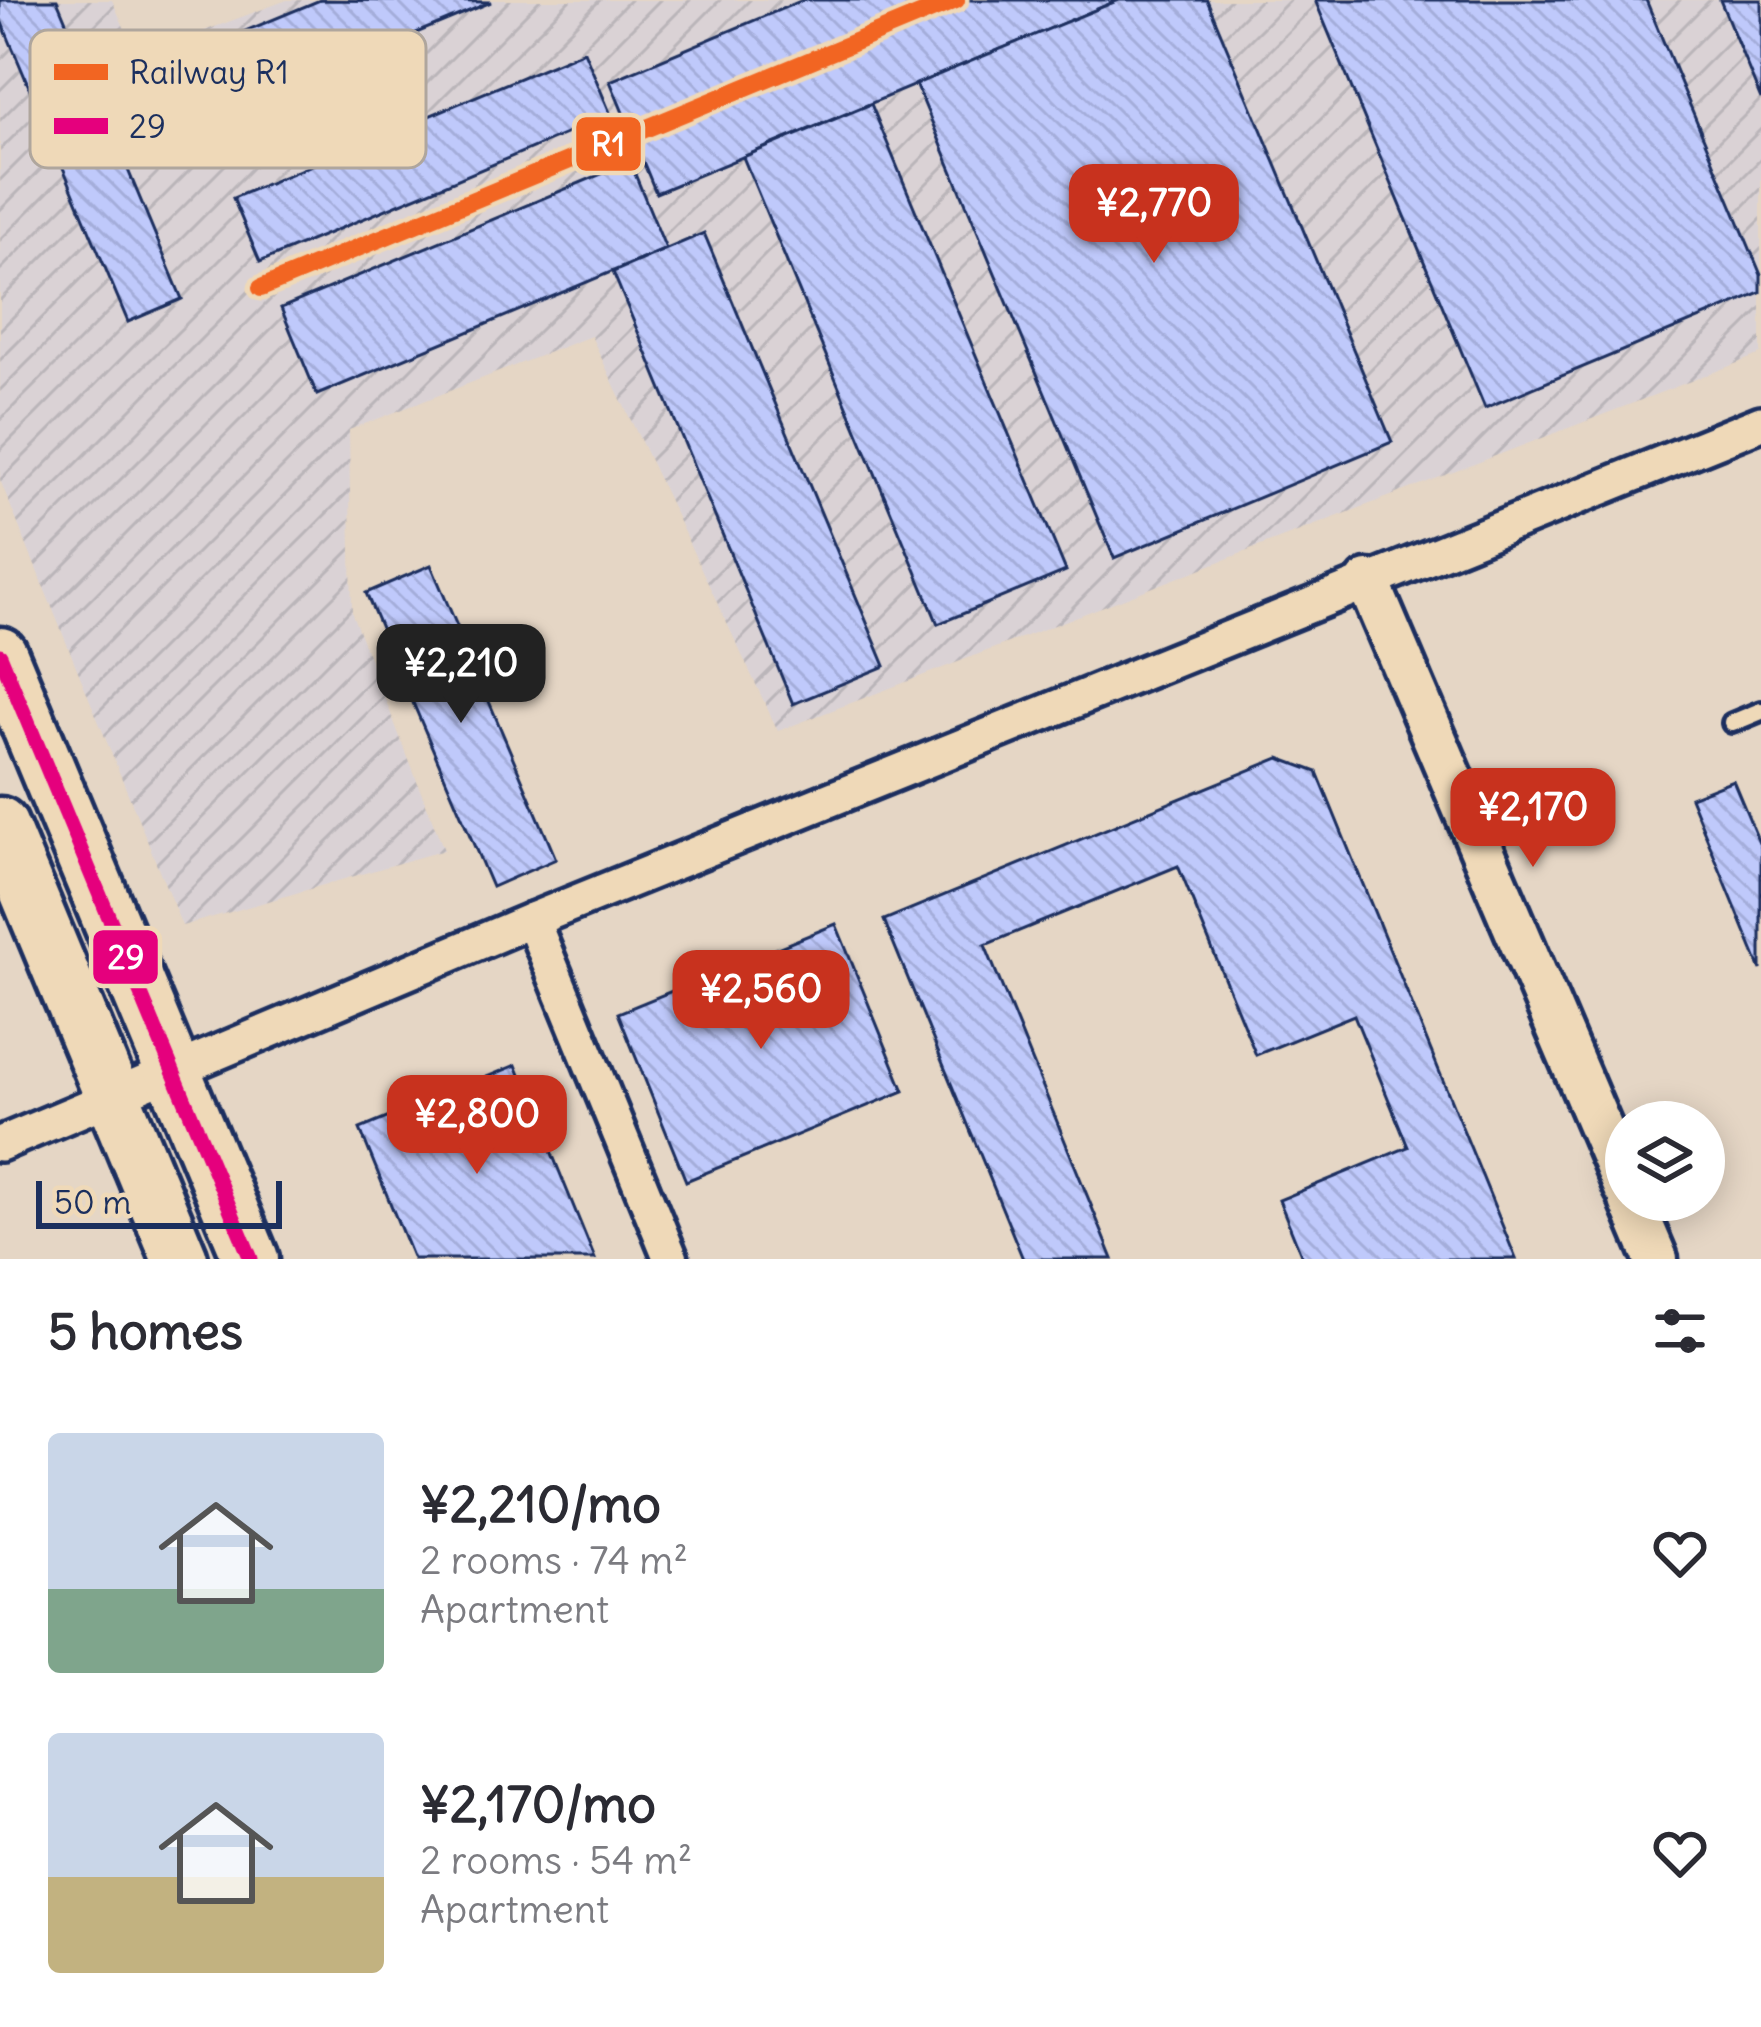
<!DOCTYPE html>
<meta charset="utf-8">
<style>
:root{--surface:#fff;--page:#f7f7f7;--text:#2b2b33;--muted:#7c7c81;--accent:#c8321e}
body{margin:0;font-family:Delius,sans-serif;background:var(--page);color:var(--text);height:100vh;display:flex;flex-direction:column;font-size:45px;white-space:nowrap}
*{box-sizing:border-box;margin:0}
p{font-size:39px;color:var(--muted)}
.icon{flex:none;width:66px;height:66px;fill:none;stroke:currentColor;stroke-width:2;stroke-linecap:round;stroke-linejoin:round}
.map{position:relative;height:1259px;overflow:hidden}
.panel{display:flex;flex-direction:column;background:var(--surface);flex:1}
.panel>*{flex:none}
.controls{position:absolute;left:1605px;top:1101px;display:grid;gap:24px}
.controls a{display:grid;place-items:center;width:120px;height:120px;border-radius:50%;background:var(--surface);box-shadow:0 6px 30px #0003;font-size:60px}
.scale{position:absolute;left:36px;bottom:30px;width:246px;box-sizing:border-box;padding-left:12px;border:6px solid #1b2f5e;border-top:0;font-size:33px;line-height:42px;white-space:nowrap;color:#1b2f5e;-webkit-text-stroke:9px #efd9b8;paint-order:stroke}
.price{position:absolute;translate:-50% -102px;padding:0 27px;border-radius:24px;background:var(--accent);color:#fff;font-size:39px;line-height:78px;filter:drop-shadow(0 3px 6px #0008)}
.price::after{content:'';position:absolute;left:50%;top:72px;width:36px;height:27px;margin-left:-18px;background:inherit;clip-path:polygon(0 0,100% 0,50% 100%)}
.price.current{background:#222;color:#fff}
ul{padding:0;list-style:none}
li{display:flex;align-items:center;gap:36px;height:300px;padding:0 48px}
li span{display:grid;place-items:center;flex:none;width:336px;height:240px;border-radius:12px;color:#555}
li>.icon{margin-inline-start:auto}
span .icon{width:144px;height:144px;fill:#fffc;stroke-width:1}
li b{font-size:51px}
h2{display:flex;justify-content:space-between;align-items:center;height:144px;padding:0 48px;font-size:51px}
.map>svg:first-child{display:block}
</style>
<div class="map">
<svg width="1761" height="1259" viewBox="0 0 1761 1259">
<defs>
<pattern id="industrial-furrows" width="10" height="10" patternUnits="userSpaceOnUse" patternTransform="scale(3)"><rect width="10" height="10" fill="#dad2d5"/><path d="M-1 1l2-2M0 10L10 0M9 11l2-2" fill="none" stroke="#bab5b9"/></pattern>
<pattern id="building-back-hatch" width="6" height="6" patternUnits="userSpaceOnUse" patternTransform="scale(3)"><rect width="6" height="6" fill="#bfc9fb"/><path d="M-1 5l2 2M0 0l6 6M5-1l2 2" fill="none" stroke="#a4adda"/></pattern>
</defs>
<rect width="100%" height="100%" fill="#e5d6c5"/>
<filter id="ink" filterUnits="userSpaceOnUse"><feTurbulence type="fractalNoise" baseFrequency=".00833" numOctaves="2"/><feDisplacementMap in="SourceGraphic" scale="24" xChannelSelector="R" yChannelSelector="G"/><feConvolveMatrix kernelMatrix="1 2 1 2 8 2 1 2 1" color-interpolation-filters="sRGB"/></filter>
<g filter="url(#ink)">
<path fill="url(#industrial-furrows)" d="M0,0h112l25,56 150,-56h1474v354l-983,377 -187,-395 -242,94 3,184 92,236 -262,76 -182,-446z"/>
<g fill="url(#building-back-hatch)" stroke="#1b2f5e" stroke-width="3">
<path d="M0,0h57l125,299 -54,23 -128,-304z"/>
<path d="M320,0l171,2 -323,134 -26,-62z"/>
<path d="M803,0h316l-463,193 -46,-112z"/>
<path d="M1119,0h88l185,442 -278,116 -198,-474z"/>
<path d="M1315,0h331l115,275v18l-276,115z"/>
<path d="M1720,0h41v99z"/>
<path d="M584,51l27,64 -351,147 -27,-64z"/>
<path d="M871,104l195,467 -128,53 -195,-467z"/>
<path d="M630,162l36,87 -349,146 -36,-87z"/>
<path d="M704,233l181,433 -92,38 -180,-432z"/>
<path d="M431,565l125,294 -64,28 -126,-294z"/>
<path d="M1279,758l38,14 199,487h-213l-24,-59 129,-53 -54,-132 -98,40 -78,-189 -193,79 128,314h-90l-139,-339z"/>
<path d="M1733,780l28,67v123l-71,-173z"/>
<path d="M836,924l68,167 -218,90 -68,-168z"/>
<path d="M516,1065l79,194h-182l-53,-130z"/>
</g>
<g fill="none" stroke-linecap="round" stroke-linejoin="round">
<defs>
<path id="service" d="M1732,723l29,-12"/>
<g id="minor">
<path d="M532,920l139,339"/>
<path d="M0,1144l532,-224 1229,-497"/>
</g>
<g id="tertiary">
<path d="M1368,582l258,606"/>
<path d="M1631,1200l25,59"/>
</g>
<g id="primary">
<path d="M0,655l251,604"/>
<path d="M0,825l180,434"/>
</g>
</defs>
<use href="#service" stroke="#1b2f5e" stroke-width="26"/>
<use href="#minor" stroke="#1b2f5e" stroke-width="42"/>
<use href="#tertiary" stroke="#1b2f5e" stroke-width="51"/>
<use href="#primary" stroke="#1b2f5e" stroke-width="63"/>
<use href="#service" stroke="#efd9b8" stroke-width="16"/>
<use href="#minor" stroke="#efd9b8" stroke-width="33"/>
<use href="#tertiary" stroke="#efd9b8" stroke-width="42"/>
<use href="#primary" stroke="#efd9b8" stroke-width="54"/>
<defs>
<path id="bus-1" d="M0,655l251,604"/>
</defs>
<use href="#bus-1" stroke="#efd9b8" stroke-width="24"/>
<use href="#bus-1" stroke="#e5007d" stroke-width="15"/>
<defs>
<path id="rail-1" d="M261,288l695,-288"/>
</defs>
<use href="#rail-1" stroke="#efd9b8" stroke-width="27"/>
<use href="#rail-1" stroke="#f26522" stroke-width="18"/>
</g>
</g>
<rect x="30" y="30" width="396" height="138" rx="18" fill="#efd9b8" stroke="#afa69d" stroke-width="3"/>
<rect x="54" y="64" width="54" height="16" fill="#f26522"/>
<rect x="54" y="118" width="54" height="16" fill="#e5007d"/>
<g font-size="33" fill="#1b2f5e">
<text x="129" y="84">Railway R1</text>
<text x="129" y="138">29</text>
</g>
<g stroke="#efd9b8" stroke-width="4.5">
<rect x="574" y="115" width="69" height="58" rx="12" fill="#f26522"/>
<rect x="91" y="928" width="69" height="58" rx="12" fill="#e5007d"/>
</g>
<g font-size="33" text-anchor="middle" font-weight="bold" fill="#fff">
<text x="608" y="156">R1</text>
<text x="126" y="969">29</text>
</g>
</svg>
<div class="controls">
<a><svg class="icon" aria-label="layers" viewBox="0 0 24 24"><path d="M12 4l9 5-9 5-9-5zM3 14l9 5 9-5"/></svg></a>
</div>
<div class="scale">50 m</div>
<b class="price" style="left:1154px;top:266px">¥2,770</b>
<b class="price current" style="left:461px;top:726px">¥2,210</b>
<b class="price" style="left:1533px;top:870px">¥2,170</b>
<b class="price" style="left:761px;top:1052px">¥2,560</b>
<b class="price" style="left:477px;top:1177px">¥2,800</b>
</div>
<section class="panel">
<h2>5 homes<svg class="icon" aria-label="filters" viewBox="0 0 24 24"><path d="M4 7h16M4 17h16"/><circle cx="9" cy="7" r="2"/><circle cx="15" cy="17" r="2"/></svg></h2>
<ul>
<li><span style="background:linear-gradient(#c9d6e8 65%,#7fa58c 0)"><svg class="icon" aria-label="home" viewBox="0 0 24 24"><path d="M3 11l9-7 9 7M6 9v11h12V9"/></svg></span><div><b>¥2,210/mo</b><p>2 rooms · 74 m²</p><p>Apartment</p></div><svg class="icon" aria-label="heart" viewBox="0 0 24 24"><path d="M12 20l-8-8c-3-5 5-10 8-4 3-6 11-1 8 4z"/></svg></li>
<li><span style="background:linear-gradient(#c9d6e8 60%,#c2b280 0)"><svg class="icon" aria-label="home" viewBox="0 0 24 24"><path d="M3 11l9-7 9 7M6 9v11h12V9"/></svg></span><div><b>¥2,170/mo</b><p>2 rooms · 54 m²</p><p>Apartment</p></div><svg class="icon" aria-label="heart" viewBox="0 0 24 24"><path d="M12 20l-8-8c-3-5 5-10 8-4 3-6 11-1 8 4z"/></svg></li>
</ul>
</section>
